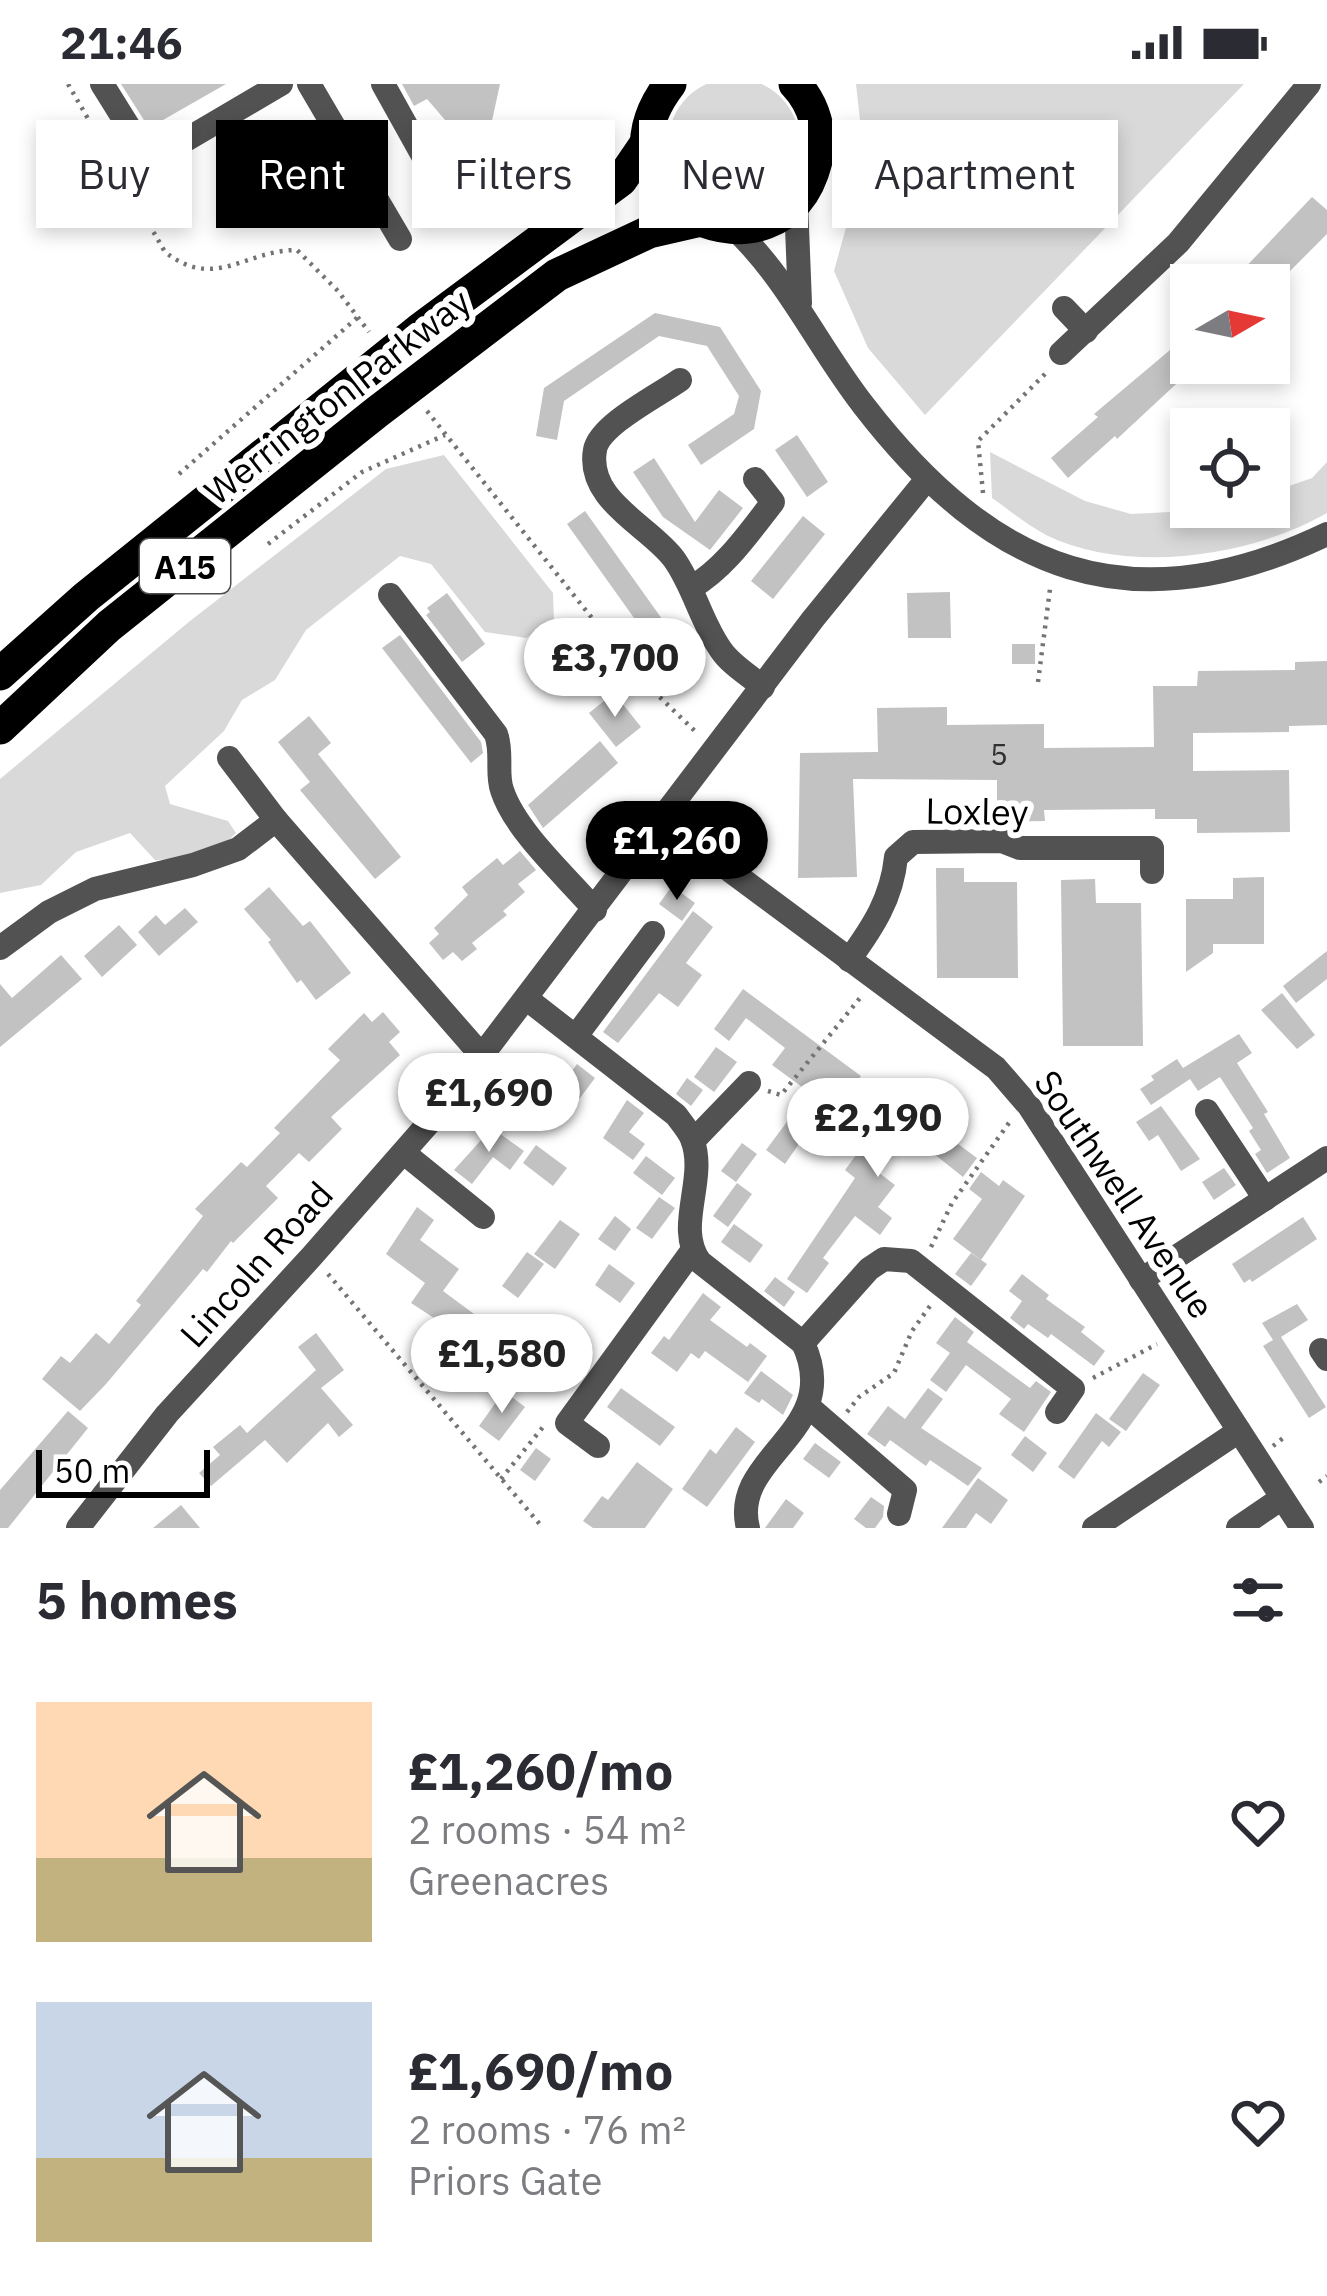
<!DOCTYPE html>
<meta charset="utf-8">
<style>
:root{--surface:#fff;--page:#f7f7f7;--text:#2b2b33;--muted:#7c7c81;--accent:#000}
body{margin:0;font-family:"IBM Plex Sans",sans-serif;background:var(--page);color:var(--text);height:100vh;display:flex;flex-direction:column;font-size:45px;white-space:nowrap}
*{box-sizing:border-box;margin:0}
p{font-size:39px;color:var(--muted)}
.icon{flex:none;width:66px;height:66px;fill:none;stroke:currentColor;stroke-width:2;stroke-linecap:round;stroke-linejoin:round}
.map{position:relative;height:1444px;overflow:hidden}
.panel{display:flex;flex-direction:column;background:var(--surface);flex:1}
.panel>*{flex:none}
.hud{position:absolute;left:36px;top:36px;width:1257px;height:108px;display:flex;gap:24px}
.needle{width:78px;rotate:81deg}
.controls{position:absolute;left:1170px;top:180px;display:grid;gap:24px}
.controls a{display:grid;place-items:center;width:120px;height:120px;border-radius:0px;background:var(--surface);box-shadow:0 6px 18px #0003;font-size:60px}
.scale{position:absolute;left:36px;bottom:30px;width:174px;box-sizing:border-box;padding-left:12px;border:6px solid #000;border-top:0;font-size:33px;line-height:42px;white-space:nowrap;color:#000;-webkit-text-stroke:9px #fff;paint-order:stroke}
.price{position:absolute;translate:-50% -102px;padding:0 27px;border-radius:42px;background:#fff;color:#222;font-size:39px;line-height:78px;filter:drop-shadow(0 3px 6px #0008)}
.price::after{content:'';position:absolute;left:50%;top:72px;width:36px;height:27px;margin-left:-18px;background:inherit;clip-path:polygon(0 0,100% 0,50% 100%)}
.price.on{background:var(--accent);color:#fff}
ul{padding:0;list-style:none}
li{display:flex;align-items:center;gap:36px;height:300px;padding:0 36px}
li span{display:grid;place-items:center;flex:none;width:336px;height:240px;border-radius:0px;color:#555}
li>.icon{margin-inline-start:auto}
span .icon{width:144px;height:144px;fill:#fffc;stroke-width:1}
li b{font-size:51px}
h2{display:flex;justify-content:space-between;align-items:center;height:144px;padding:0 36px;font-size:51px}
.chip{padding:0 42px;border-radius:0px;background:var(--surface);box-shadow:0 6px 18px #0003;font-size:42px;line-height:108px}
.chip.on{background:var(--accent);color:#fff}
.status{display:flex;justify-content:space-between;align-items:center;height:84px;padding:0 60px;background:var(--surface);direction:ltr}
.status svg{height:33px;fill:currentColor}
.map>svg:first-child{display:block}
</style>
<div class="status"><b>21:46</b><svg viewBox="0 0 49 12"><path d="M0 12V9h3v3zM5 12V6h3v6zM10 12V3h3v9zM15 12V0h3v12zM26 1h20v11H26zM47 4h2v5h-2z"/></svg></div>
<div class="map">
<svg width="1327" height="1444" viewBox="0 0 1327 1444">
<rect width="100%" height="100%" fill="#fff"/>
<g fill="#d9d9d9">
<circle cx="734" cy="60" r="66"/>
<path d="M856,0h388l-319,331 -57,-67 -34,-77 24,-87 2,-64z"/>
<path d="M990,368l95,49 46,13 138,-7v-14l43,-15 15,-16v51c-77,44 -199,62 -281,22 -19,-10 -37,-25 -54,-37z"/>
<path d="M444,371l109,138 1,29 -28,16 -41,-6 -54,-68 -31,-8 -94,74 -31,50 -33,20 -18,31 -59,55 5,18 58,17 8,12c-24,25 -48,26 -81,27l-25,-27 -54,19 -35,33 -41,8v-114l190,-158 196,-152z"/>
</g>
<g fill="#c2c2c2">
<path d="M121,0h105l-77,44z"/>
<path d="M402,0h98l-10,46 -38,-2 -25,-29 -13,7z"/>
<path d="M1312,113l15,13v24l-51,51h-23l-13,-12z"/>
<path d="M655,229l65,14 41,64 -7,38 -53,36 -13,-20 46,-31 5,-18 -32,-50 -48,-10 -95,65 -7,39 -21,-4 8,-48z"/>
<path d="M1170,266l19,22 -72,67 -2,-3 -47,42 -17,-20 47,-41 -4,-3z"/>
<path d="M797,351l31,47 -21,15 -32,-47z"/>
<path d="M654,374l41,64 24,-32 24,18 -33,42 -47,-33 -30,-45z"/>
<path d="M585,427l112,157 -18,13 -112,-157z"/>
<path d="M803,432l22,18 -52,65 -22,-18z"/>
<path d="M950,508l1,46h-43l-1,-45z"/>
<path d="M447,509l38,51 -23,18 -36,-47 4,-3 -3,-4z"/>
<path d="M400,551l81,107 2,11 -12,10 -89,-115z"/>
<rect x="1012" y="560" width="23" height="20"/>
<path d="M1327,577v64l-38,1v6l-96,1v38l96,-1 1,62 -93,1v-14h-42v-10l-111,1 1,11 -48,1v-42l-144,-1 4,98 -59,1 2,-125 78,-1 -1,-44 70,-1v18l97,-1v24l110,-1 -1,-61h44l1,-15 97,-1v-8z"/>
<path d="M614,609l27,34 -25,20 -27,-34z"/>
<path d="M309,632l22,27 -13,11 83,103 -26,22 -75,-89 10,-8 -32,-40z"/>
<path d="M600,657l18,22 -75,65 -15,-23z"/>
<path d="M520,767l16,19 -18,14 7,8 -22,19 4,4 -35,28 5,6 -15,12 -9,-9 -10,8 -14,-17 10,-9 -5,-6 34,-33 -6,-8 35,-29 6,7z"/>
<path d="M936,784h28v14h53l1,96h-81z"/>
<path d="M1264,793v67h-51v9l-27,19v-73h47v-21z"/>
<path d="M1095,795l1,24h45l2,143h-80l-2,-166z"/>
<path d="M672,802l23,17 -13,18 -23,-17z"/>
<path d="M269,803l34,39 7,-5 41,52 -35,27 -15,-20 -4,3 -29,-41 3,-2 -27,-31z"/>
<path d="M185,824l13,14 -39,34 -21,-24 18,-17 9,10z"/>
<path d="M693,827l20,16 -27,36 16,12 -24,32 -19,-14 -41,50 -15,-11z"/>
<path d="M119,841l18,20 -35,32 -18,-21z"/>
<path d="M1327,867v28l-31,24 -13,-17z"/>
<path d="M61,871l21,24 -82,68v-63l12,14z"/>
<path d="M743,905l118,87 -14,20 -10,-7 -52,75 -19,-14 43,-58 -37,-27 13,-17 -39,-30 -17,23 -15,-12z"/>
<path d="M1282,909l33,42 -18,14 -36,-39z"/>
<path d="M383,928l17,20 -11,10 11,13 -69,62 11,12 -33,33 -10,-9 -33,33 12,12 -45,45 -2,-2 -24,31 -4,-3 -97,115 -26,27 -38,-32 19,-23 9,7 26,-30 13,11 32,-39 -5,-4 67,-85 -8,-7 46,-47 6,5 33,-34 -6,-5 66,-68 -12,-11 36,-36 8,9z"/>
<path d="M1239,950l13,19 -15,10 31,49 -4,2 26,44 -23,15 -12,-19 6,-4 -12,-19 4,-3 -33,-51 -22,14 -8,-12 -39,26 -11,-16 14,-9 -3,-4 26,-17 10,15 -4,-6z"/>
<path d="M716,963l21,15 -23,30 -20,-15z"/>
<path d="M538,977l27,20 12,-17 18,14 -24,32 -47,-32z"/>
<path d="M687,994l16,12 -12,16 -15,-12z"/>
<path d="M895,1008l41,30 3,-5 17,13 -6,8 27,20 -14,19 -59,-47 -30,39 21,16 -17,22 14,11 -12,17 -25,-19 -32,42 6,5 -22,30 -20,-14 68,-101 -10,-8 40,-54 -5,-4z"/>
<path d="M627,1016l17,13 -15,19 16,12 -12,16 -30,-22z"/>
<path d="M1161,1022l39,53 -19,12 -23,-36 -9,6 -13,-19z"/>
<path d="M492,1044l32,23 -14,19 -17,-13 -21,27 -18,-14z"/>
<path d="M742,1059l15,11 -21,28 -15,-11z"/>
<path d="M536,1061l31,23 -14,18 -30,-23z"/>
<path d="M646,1072l29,22 -13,17 -29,-22z"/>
<path d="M1224,1084l12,17 -22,15 -12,-18z"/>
<path d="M981,1088l18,14 4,-6 22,16 -44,64 -28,-21 29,-40 -13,-10z"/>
<path d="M737,1099l15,11 -24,33 -15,-11z"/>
<path d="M659,1113l16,11 -23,31 -16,-11z"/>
<path d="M417,1123l17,13 -14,20 39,29 -16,22 54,40 -14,19 -72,-47 14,-20 -39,-29z"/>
<path d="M615,1132l16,13 -16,22 -17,-12z"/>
<path d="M1303,1133l14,22 -65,43 -2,-3 -6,4 -12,-19z"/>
<path d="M560,1136l20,14 -25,35 -21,-15z"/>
<path d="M734,1140l29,21 -13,18 -29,-21z"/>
<path d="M527,1168l17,12 -26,34 -16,-12z"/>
<path d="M971,1169l16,11 -16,22 -16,-12z"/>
<path d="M609,1180l26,19 -15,20 -25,-18z"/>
<path d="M1022,1190l27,21 -3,4 39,28 -4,5 24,19 -11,15 -43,-32 -3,4 -20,-14 -4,5 -14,-11 12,-17 -13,-10z"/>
<path d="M775,1193l20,15 -11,15 -20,-16z"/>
<path d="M703,1209l18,14 -11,13 37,27 3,-4 17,13 -19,26 -43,-31 -6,8 -8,-6 -14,19 -26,-19 13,-17 5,4z"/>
<path d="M1297,1220l11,16 -27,17 45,70 -17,11 -46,-72 10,-6 -11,-17z"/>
<path d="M955,1233l19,15 -7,10 63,46 6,-7 15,11 -27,40 -25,-18 12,-15 -45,-34 -20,27 -16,-12 20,-27 -14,-10z"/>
<path d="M316,1249l28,37 -23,18 32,37 -14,12 -11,-14 -41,40 -22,-23 -54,46 -12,-13 21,-18 -7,-8 27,-22 7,8 69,-63 -18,-23z"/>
<path d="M553,1253l26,19 -13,19 -26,-20z"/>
<path d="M761,1287l32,24 -10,20 -21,-16 -3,4 -15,-10z"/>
<path d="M1143,1289l17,12 -34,46 -17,-12z"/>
<path d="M621,1304l54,39 -15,19 -53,-39z"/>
<path d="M928,1304l15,11 -22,29 61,40 -14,18 -38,-26 -4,6 -36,-26 -5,7 -18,-13 21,-28 17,13z"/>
<path d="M504,1307l21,16 -26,34 -20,-15z"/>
<path d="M68,1327l20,17 -80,100h-8v-38z"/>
<path d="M1096,1329l25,19 -12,15 -7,-6 -28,38 -16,-12z"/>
<path d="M736,1343l19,15 -48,65 -25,-18 28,-40 6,5z"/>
<path d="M1025,1352l22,17 -14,19 -22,-17z"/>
<path d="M815,1359l26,19 -12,16 -26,-19z"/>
<path d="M536,1364l15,11 -16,22 -15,-11z"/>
<path d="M637,1378l36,27 -28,39h-52l-10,-7 19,-25 6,4z"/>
<path d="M978,1394l30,22 -17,24 -15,-11 -10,15h-24z"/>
<path d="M871,1413l13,9 -1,11 -8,11h-9l-12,-9z"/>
<path d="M786,1415l18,14 -11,15h-28z"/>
<path d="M181,1421l19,23h-47z"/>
</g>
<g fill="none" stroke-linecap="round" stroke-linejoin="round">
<g stroke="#747474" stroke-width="4.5" stroke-dasharray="3 6" stroke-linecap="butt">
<path d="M68,0l97,168c50,39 80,-2 132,-2l41,41 31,41"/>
<path d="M427,327l212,266 59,57"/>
<path d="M179,390l179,-157"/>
<path d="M983,409l-5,-52 69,-69"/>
<path d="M268,460l94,-72 83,-37"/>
<path d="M1038,598l12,-93"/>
<path d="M768,1007l13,4 79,-97"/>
<path d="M931,1163l21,-44 59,-83"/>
<path d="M328,1190l215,254"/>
<path d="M1093,1294l64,-34"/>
<path d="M847,1328l12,-15 35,-24 18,-42 18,-25"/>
<path d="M1273,1362l14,-11"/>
<path d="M501,1395l42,-52"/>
<path d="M1319,1398l8,-6"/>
</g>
<g stroke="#525252" stroke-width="24">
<path d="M102,0l48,77 131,-77"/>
<path d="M309,0l91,155"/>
<path d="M383,0l54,97"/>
<path d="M796,118l4,101"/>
<path d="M735,145c54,52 83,118 129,177 128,166 267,222 463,128"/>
<path d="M1064,224l22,23"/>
<path d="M1061,269l117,-110 131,-159"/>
<path d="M680,296c-21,15 -81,45 -85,70 -9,51 55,76 79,109 20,28 27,63 47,91 10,15 29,26 42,37"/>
<path d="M691,504c34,-20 57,-54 82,-86l-18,-23"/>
<path d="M390,511l106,139c7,19 0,39 6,56 13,41 65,87 93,120"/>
<path d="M229,674l47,62 206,236"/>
<path d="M662,736l334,248 33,38 273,422"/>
<path d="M0,864l49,-36 46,-23 98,-24 45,-16 38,-29"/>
<path d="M849,876c24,-33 43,-62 47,-103l17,-15 89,-1 18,7h132v24"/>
<path d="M527,915l149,116c5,7 13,16 16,24 16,40 -18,88 8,123l103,81c42,89 -74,113 -55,185"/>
<path d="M576,952l77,-103"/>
<path d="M1207,1027l58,88"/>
<path d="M693,1057l56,-58"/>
<path d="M404,1069l79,64"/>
<path d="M1141,1196l186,-122"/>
<path d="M803,1259l66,-74 15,-10 27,2 162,128 -16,23"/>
<path d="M1321,1266l6,9"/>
<path d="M809,1323l96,83 -6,24"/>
<path d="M598,1362l-31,-23 125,-172"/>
<path d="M78,1444l89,-114 145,-158 130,-148 371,-489 114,-140"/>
<path d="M1094,1444l145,-97"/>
<path d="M1238,1444l44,-30"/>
</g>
<g stroke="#000" stroke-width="33">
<path d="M670,0c-92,119 113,212 146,77 7,-27 -2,-57 -21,-77"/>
<path d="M0,590l86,-77 333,-267 202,-150 26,-38"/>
<path d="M0,644l109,-102 268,-214 180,-137 92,-43 48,-11"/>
</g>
</g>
<g text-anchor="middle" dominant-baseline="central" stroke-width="12" stroke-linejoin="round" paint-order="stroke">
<g font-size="30" fill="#303030">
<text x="999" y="669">5</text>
</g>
<rect fill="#fff" stroke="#4c4c4c" stroke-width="3" x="140" y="455" width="90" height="54" rx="9"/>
<g font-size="33" font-weight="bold" fill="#000">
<text x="185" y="482">A15</text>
</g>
<g font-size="36" fill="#000" stroke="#fff">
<text transform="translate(337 312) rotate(-38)">Werrington Parkway</text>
<text transform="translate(977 727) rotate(1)">Loxley</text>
<text transform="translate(1125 1110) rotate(56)">Southwell Avenue</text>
<text transform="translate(256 1180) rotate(-48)">Lincoln Road</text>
</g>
</g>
</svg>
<div class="controls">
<a><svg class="needle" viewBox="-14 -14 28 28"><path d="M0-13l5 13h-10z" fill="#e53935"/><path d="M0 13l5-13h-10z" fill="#7c7c81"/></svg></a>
<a><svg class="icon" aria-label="locate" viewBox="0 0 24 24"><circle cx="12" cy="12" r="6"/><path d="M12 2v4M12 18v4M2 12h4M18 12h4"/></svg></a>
</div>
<div class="scale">50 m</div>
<b class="price" style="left:615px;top:636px">£3,700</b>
<b class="price on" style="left:677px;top:819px">£1,260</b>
<b class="price" style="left:489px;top:1071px">£1,690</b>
<b class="price" style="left:878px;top:1096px">£2,190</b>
<b class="price" style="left:502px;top:1332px">£1,580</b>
<div class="hud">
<a class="chip">Buy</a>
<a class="chip on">Rent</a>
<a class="chip">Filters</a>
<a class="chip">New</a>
<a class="chip">Apartment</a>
</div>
</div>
<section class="panel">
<h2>5 homes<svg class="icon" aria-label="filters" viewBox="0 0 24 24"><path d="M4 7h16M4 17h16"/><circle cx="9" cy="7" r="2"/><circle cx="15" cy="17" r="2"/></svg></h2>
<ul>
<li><span style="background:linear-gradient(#ffd9b3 65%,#c2b280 0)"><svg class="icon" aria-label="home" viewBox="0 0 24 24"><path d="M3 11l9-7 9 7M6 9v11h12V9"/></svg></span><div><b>£1,260/mo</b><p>2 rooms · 54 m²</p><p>Greenacres</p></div><svg class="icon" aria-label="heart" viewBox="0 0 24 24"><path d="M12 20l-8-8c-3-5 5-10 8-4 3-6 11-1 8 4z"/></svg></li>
<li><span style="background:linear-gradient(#c9d6e8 65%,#c2b280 0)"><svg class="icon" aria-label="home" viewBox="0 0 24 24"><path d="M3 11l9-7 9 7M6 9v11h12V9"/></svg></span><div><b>£1,690/mo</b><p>2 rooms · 76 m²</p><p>Priors Gate</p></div><svg class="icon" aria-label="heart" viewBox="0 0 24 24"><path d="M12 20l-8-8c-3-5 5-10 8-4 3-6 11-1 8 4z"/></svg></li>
</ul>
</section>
